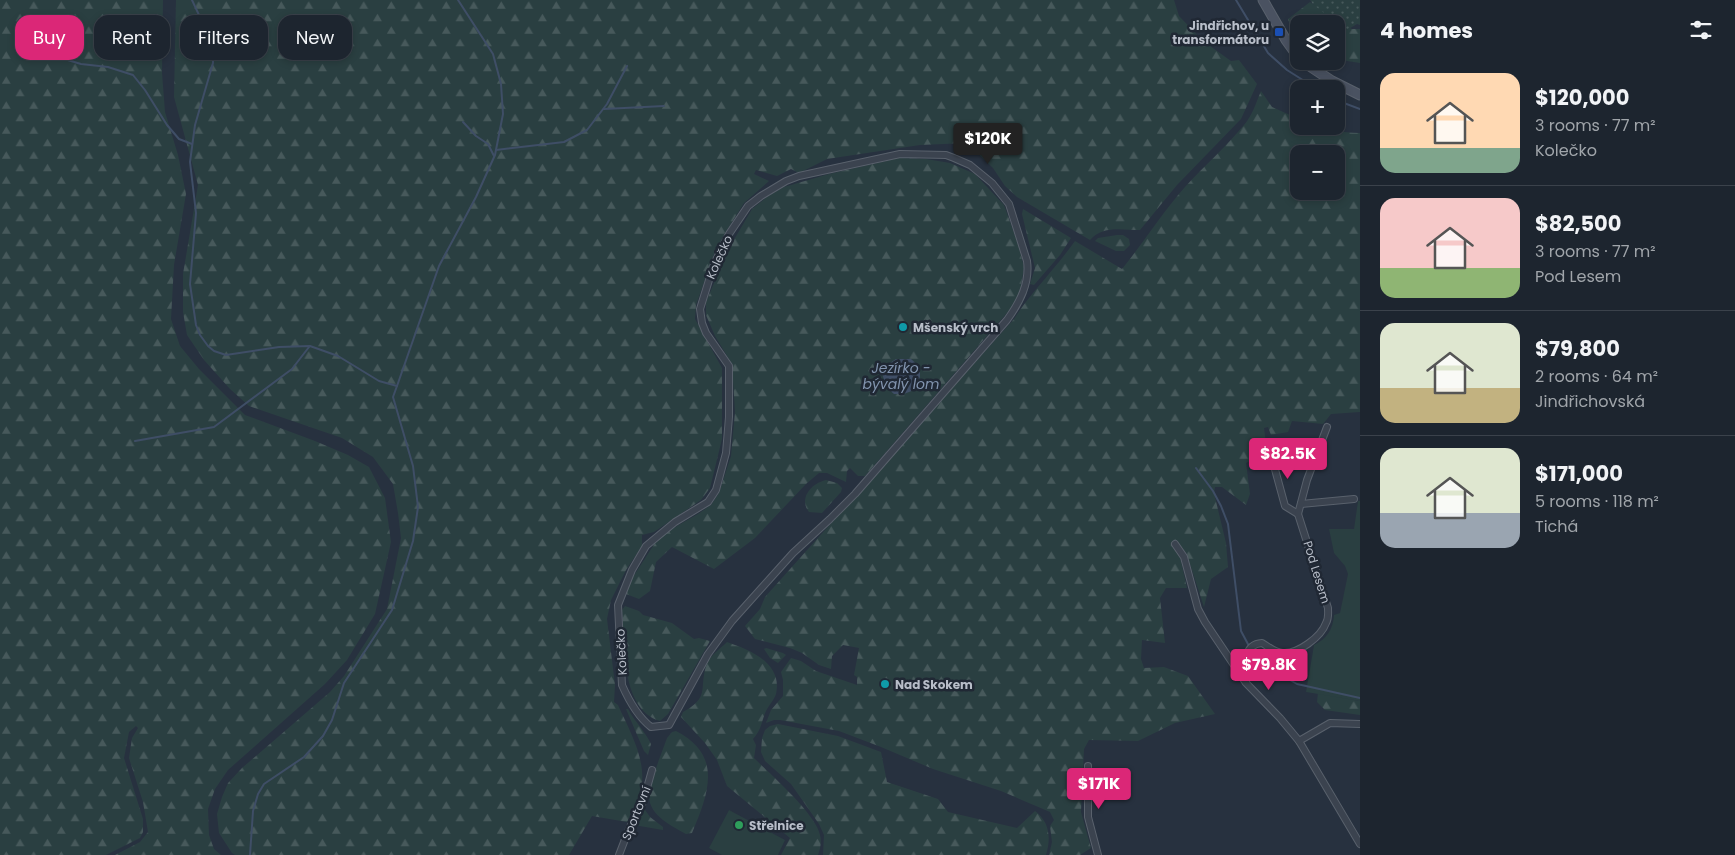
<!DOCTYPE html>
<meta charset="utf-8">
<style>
:root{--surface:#1d252f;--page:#252d37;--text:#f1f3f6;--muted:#a0a5aa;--line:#3b424b;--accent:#db2777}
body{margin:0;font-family:Poppins,sans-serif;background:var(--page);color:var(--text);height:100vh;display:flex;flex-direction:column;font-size:19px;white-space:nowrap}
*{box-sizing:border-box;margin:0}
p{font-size:16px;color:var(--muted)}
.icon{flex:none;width:28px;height:28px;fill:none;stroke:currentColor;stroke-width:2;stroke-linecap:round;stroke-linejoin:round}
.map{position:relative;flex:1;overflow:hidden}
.drawer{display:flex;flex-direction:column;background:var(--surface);width:375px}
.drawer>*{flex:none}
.guide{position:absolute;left:15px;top:15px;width:475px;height:45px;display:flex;gap:10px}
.controls{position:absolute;left:1290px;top:15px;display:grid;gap:10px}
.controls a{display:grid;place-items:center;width:55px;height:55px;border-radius:10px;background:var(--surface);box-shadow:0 2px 8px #0003,0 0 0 1px var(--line);font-size:25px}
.price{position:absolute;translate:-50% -42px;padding:0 11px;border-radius:5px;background:var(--accent);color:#fff;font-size:16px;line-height:32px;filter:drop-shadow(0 1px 2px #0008)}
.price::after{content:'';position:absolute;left:50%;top:30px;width:15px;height:11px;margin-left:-8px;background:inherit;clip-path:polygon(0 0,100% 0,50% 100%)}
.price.selected{background:#222;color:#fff}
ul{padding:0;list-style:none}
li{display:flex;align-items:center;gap:15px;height:125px;padding:0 20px}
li+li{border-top:1px solid var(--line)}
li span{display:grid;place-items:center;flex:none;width:140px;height:100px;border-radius:15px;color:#555}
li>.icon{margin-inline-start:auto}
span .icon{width:60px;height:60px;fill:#fffc;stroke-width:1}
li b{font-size:21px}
h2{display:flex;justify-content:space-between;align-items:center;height:60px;padding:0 20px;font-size:21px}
.chip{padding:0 18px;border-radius:15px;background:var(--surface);box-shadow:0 2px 8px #0003,0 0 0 1px var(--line);font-size:18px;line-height:45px}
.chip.selected{background:var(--accent);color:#fff}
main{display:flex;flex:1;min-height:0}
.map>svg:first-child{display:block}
</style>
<main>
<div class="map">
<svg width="1360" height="855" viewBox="0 0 1360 855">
<defs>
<pattern id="grass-dots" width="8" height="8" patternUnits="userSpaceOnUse" patternTransform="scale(1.25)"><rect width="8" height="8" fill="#2a3f41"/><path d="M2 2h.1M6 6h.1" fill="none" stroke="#47595b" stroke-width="1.8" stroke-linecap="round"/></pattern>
<pattern id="forest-firs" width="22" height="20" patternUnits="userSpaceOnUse" patternTransform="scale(1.25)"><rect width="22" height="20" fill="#2a3f41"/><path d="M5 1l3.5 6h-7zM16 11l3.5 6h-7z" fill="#47595b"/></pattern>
</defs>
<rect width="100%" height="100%" fill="#27313f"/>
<path fill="url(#grass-dots)" d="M1310,0h50v25l-3,-1 -10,6 -32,-23z"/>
<g fill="url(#forest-firs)" fill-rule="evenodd">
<path d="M0,0h163l-1,73 3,39 13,43 8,39 -12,71 -3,54 9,27 19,23 46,46 70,26 33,14 21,12 16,31 6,44 -16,72 -28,46 -22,24 -97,86 -13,19 -7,20 1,26 5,14 7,6h-106l25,-13 8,-10 -5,-30 -14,-44 3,-20 6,-10 -2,-2 -7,6 -5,26 19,61v13l-3,6 -34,17h-106z"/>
<path d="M176,0h998l5,16 24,25 28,20 8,-1 18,24 -16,35 -64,66 -37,45c-18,0 -37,-5 -50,10l-73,-43 -12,-11 -12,-18 -26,-25 -47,2 -93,14 -28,14 -8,-4 -14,7 -21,-6 -2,4 15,7 -25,22 -19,30 -11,21 -18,51 -1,14 27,49v71l-12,49 -9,12 -47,32 -12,3v11l-16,24 -15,30 -4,19 8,66 -1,17 4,3c13,29 32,60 21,92 -2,9 -8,17 -12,25l-35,-6 -23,39h-334l-3,-2 -13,-20 -2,-19 5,-17 6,-14 14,-15 88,-76 14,-16 43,-67 14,-71 -3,-25 -5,-29 -20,-27 -31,-19 -93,-32 -19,-17 -26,-29 -17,-25 -4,-23v-38l15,-89 -24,-88z"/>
<path d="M1310,2l36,28 4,-2 2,1h8v34l-19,-3 -17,9 -13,-8h25v-37h-37v26l-6,-7v-7l-5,-17z"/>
<path d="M1261,91l11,16 27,12v7c21,0 40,7 61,7v279l-29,2 -8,10 -31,-3 -4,11 -17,3 -3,-8 -4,1 3,24 -21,11 4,31 -4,11 -24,-18h-7l-1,6 12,50 2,24 -17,12 -7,28 -18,-55 -6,5 7,31h-21l-6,10 5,45 -23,-3 -1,19 3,9 20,-1 24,9 27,38 -40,9 -37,18 -49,-1 -5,9 -3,63 10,36 -11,7h-31l3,-13 -2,-16 4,-6 -4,-8 -49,-21 -68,-22 -52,-22 -42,-16 -59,-11h-6l-8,3 5,-13 12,-14v-16l-2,-8 10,-14 10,3 15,10 41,14v-8l-3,-2 5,-27 -16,-3 -11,11 -1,13 -12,-4 -17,-12 -12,-5 -35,-9 -10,-13 15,-17 5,-12 249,-278c18,-28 42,-51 61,-78l47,28c22,-27 40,-56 63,-82 19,-21 41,-40 59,-62 8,-9 12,-22 17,-34zM1299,154h37v37h-37z"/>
<path d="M899,158l27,1 24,4 25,11 29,31 14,39 6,23 -5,32 -154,177h-7l-8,-8 -3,3 -1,11 -19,-9h-8l-13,11 -51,54 -41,31 -42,-22 -16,15 -6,29 -11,8 -13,-5 7,-17 22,-34 15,-13 28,-16 13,-9 8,-12 12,-37 4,-44 -3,-48 -17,-28 -9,-21v-13l22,-52 24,-41 15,-12 17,-10 45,-13z"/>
<path d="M1023,209l48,29 -11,17 -26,30 -4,-1 5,-16 -13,-54z"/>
<path d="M1117,235h6l6,4 1,6 -6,6h-8l-21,-10 3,-3z"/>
<path d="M826,480l11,3 5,5 -1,4 -19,21 -13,-1c-11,-14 3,-29 17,-32z"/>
<path d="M625,606l14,5 4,4 29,8 22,16 5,-1 11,3 -42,73 -8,7c-40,-12 -35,-78 -38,-111z"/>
<path d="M727,642c23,8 56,21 49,52 -2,6 -7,11 -10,17 -5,11 -4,18 -13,28l3,6 -2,13c16,16 62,56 66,77 2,7 0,14 -2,20h-37l9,-17 -63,-52 -10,-26 -12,-17 -24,-26 2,-5c27,-15 16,-22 23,-46 3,-10 14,-17 21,-24z"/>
<path d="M766,648l17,5 3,2 -8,8 -8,-5 -6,-9z"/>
<path d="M1318,693l42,8v14l-35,-5 -8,-8z"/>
<path d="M626,709h2c7,13 17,22 23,35l-3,11 -4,-4z"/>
<path d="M778,724l60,12 43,16 6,30 51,17 10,13 69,16 18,-17c15,11 16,28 11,44h-223l1,-20 -5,-11 -28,-40 -26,-23 -4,-9 1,-14 3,-8 5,-4z"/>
<path d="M676,731c47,24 33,62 16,102l-6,1c-14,-8 -36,-18 -37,-37 -1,-11 14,-47 18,-59l5,-6z"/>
<path d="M643,807l7,10 13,10v3l-29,-5z"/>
</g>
<g fill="#2a3f41">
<path d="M1358,501h2v200l-54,-9 8,-47c13,-6 19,-16 20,-30l6,-2 8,-39 -3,-8 -11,-13 -5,-24h25z"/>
<path d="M729,810l56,30 -7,15h-56l-13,-7z"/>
</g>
<path fill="#3f4e66" d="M896,359h15l9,8v10l-6,13 -10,4h-10l-7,-6 -5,-14 5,-9z"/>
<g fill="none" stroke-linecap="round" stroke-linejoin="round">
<g stroke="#3f4e66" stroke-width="2">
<path d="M192,0l21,45v18l-18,62 -5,37 6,51 -6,71 6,41 4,10 8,11 6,5 12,4 53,-8 31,-1 28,10 41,25 18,5 -4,11 20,69 5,41 -5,34 -21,69 -48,73 -12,37 -9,16 -19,21 -40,27 -6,10 -5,17 -3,44"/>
<path d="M1236,0l32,53 19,17 30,19"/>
<path d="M41,52l40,12 27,3 25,8 12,15 22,35 12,14 13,5"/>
<path d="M1336,100l24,9"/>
<path d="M604,109l60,-3"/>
<path d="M463,122l13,14 12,8 6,12"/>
<path d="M496,150l68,-8 23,-12 20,-26 20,-38"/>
<path d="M397,386l42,-120 37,-69 19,-42 8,-41 -2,-30 -8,-30 -35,-54"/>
<path d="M135,441l79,-14 78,-58 17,-22"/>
<path d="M1196,468l17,23 8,15 7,18 13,107 8,15"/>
<path d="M1252,650l19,19 26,15 63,14"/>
</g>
<defs>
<g id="street">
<path d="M900,154l46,1 8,3 16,7 22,18 17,21 18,57c3,22 -7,41 -20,59l-152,174 -25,25 -37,34 -61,68 -24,33 -39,71 -18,2c-14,-11 -22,-26 -29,-42l-4,-80 14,-35 14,-24 6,-5 23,-19 33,-20 8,-12 10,-37 3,-36v-51l-23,-33 -4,-10 -2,-14 14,-45 15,-30 19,-28 13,-10 25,-15 13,-5z"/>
<path d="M1270,451l15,55 13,8"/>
<path d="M1301,504l53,-5"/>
<path d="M1175,544l9,13 14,52 7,13 41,61 34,35 19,23 61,103"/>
<path d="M1246,682c-1,-14 -4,-38 16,-39 7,4 13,10 21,10 15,1 38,-16 43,-30 3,-5 2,-10 2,-15l-30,-94 9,-34 20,-53"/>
<path d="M1299,741l31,-18 30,1"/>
<path d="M1088,766v51l10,38"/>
<path d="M619,855l10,-26 14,-27 9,-32"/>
</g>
<g id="secondary">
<path d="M1263,0l23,40 13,18"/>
<path d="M1302,61l30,20 28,14"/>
</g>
</defs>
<use href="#street" stroke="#59616c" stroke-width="8"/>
<use href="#secondary" stroke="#59616c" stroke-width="11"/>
<use href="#street" stroke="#3b434f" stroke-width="6"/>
<use href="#secondary" stroke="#4a5261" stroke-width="9"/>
</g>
<rect fill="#1a4fb4" stroke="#202834" stroke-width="2" x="1274" y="27" width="10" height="10" rx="2.5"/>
<g fill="#0f9aa8" stroke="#202834" stroke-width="2">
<circle cx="903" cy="327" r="5"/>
<circle cx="885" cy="684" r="5"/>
</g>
<circle fill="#2e9e5b" stroke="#202834" stroke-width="2" cx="739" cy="825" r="5"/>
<g text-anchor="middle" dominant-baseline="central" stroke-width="5" stroke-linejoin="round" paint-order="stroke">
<g font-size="12" font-weight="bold" fill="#b8bec9" stroke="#202834" text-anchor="start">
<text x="1269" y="25" text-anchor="end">Jindřichov, u<tspan x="1269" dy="14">transformátoru</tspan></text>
<text x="913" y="327">Mšenský vrch</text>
<text x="895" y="684">Nad Skokem</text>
<text x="749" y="825">Střelnice</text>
</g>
<g font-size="12" fill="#b8bec9" stroke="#202834">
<text transform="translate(719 257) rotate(-66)">Kolečko</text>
<text transform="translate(1317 572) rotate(73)">Pod Lesem</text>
<text transform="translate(621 652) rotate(-93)">Kolečko</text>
<text transform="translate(636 813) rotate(-68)">Sportovní</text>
</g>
<g font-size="14" font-style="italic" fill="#8294ae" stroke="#202834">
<text x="901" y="368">Jezírko -<tspan x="901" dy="16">bývalý lom</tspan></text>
</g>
</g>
</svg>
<div class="controls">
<a><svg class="icon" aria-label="layers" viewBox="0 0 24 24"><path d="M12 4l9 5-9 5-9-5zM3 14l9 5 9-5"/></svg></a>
<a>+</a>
<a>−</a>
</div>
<b class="price selected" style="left:988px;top:165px">$120K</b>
<b class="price" style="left:1288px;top:480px">$82.5K</b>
<b class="price" style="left:1269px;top:691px">$79.8K</b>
<b class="price" style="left:1099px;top:810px">$171K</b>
<div class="guide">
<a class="chip selected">Buy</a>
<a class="chip">Rent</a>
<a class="chip">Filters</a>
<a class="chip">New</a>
</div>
</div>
<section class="drawer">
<h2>4 homes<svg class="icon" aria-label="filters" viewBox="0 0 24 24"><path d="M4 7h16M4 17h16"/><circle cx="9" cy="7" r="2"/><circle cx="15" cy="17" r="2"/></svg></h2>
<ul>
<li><span style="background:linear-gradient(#ffd9b3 75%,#7fa58c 0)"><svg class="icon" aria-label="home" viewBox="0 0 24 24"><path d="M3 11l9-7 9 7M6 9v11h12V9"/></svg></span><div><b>$120,000</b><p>3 rooms · 77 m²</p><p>Kolečko</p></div></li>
<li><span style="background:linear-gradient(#f6c9c9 70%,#8fb573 0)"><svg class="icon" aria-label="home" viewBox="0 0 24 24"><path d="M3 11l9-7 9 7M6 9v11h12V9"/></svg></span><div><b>$82,500</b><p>3 rooms · 77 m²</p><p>Pod Lesem</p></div></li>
<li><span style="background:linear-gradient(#dfe7d0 65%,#c2b280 0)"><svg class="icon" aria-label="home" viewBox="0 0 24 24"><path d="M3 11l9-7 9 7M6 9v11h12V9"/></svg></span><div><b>$79,800</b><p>2 rooms · 64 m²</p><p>Jindřichovská</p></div></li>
<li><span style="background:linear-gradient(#dfe7d0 65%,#9aa5b1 0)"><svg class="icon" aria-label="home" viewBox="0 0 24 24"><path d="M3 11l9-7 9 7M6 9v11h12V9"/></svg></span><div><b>$171,000</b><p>5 rooms · 118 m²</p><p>Tichá</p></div></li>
</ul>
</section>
</main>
